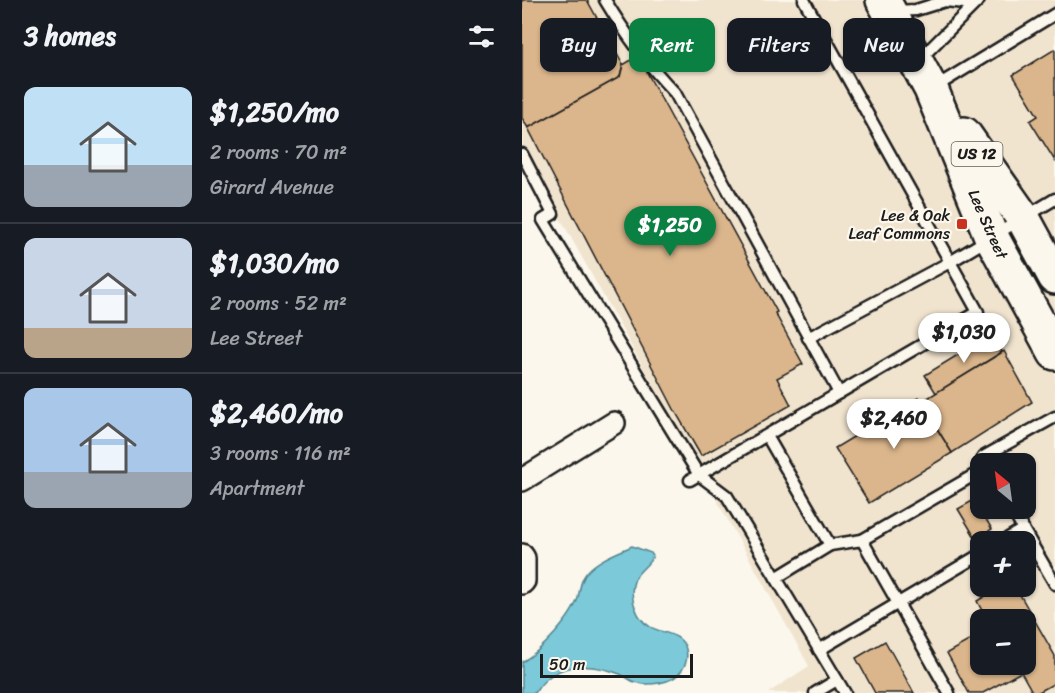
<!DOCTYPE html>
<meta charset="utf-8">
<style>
:root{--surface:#171b24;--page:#242831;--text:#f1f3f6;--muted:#9ea1a6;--line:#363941;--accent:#0b8043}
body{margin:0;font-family:Sriracha,sans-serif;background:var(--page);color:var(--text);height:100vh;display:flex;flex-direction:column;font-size:22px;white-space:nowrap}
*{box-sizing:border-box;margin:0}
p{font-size:20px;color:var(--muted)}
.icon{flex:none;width:33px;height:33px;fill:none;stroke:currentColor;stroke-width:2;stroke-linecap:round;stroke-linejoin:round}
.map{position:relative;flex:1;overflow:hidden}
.panel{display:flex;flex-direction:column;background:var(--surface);width:522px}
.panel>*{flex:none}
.top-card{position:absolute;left:18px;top:18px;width:424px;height:54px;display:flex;gap:12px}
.needle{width:39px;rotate:331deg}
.controls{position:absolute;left:448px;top:453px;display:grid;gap:12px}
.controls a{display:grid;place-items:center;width:66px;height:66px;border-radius:12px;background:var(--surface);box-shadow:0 2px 4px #0004;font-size:30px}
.scale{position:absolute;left:18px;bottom:15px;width:153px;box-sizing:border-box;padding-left:6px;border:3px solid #1c1c1c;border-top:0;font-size:16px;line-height:21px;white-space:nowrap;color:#1c1c1c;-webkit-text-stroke:4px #fbf7ec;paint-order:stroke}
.price{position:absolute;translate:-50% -51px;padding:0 14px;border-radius:21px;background:#fff;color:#222;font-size:20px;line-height:39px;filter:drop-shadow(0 2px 3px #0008)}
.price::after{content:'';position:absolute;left:50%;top:36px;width:18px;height:14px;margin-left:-9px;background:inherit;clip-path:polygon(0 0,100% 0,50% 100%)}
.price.on{background:var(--accent);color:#fff}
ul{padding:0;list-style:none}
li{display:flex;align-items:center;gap:18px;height:150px;padding:0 24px}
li+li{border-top:2px solid var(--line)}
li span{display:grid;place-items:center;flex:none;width:168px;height:120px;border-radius:12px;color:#555}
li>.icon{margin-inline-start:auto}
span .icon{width:72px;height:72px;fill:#fffc;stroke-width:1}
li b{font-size:26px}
h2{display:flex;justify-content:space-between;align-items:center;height:72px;padding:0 24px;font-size:26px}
.pill{padding:0 21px;border-radius:12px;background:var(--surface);box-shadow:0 2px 4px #0004;font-size:21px;line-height:54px}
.pill.on{background:var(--accent);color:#fff}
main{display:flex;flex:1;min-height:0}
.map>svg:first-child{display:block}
</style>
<main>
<section class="panel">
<h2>3 homes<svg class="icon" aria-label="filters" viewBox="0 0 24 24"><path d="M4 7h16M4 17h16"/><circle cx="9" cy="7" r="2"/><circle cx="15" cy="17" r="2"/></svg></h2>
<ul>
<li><span style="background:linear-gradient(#bfe0f5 65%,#9aa5b1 0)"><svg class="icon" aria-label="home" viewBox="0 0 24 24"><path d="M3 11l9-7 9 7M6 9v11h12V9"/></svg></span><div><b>$1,250/mo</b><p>2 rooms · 70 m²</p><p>Girard Avenue</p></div></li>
<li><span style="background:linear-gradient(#c9d6e8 75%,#b9a48a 0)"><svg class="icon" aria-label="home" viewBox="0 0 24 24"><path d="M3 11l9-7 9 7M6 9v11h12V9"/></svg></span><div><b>$1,030/mo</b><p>2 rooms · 52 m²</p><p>Lee Street</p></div></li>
<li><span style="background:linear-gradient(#a9c7e8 70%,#9aa5b1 0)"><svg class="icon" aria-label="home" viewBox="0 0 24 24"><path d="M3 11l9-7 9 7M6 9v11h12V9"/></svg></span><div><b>$2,460/mo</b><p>3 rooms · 116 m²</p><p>Apartment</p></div></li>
</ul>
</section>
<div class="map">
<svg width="533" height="693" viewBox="0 0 533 693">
<rect width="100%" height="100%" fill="#fbf7ec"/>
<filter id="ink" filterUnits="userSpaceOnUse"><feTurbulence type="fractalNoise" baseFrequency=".0167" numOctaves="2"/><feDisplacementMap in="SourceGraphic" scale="12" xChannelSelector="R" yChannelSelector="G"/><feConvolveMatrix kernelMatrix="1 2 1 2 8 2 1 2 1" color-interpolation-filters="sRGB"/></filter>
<g filter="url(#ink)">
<path fill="#f1e4cf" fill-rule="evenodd" d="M0,0h533v693h-287l41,-27 -245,-441 -42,-71zM459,464h45v44h-45zM459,542h45v44h-45zM459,620h45v44h-45z"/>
<path fill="#7bc9d9" stroke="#55848d" stroke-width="1.5" d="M110,546l19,7 2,3c-5,11 -18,16 -20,29 -3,14 4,34 16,41 12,8 32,6 37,23 2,8 1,14 -4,21 -8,14 -36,17 -50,11 -4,-2 -7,-5 -12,-7 -31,-12 -67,-12 -85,19h-13v-31c19,-11 49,-43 56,-64 2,-9 2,-17 9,-26 10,-12 30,-19 45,-26z"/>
<g fill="#dbb68c" stroke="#1c1c1c" stroke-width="1.5">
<path d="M0,0h65l36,65 -3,12 -92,51 -6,-10z"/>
<path d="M533,49v112l-25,-40 8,-5 -25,-41z"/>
<path d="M116,56l139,256 -2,1 28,51 -26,14 14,27 -90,51 -26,-45 -147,-283 92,-51 3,-12z"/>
<path d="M470,334l10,18 -66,41 -11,-18z"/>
<path d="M482,351l28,51 -80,51 -31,-51z"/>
<path d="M396,398l34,55 -83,50 -34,-55z"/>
<path d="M452,500l18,29 -16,10 -18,-30z"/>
<path d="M480,586h13l40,70v27l-18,10h-4l-12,-21 -38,21h-14l-22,-40 34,-19v30h45v-44h-39l-10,-19z"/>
<path d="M363,641l29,52h-39l-19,-35z"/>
</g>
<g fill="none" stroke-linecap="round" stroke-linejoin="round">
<defs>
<g id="service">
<path d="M83,0c21,35 42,64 70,93l164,300"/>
<path d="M373,11l21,-1 29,-9 29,3"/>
<path d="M398,59l59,-59"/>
<path d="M413,87l120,-73"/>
<path d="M0,154l31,60 -10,6 156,255 28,21 118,197"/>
<path d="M286,338l142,-76 105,-63"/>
<path d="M245,436l63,109 -54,33"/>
<path d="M464,464l-3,-7 72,-40"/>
<path d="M168,480l288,-168 -174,-312"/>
<path d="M489,508l12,21"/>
<path d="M340,540l119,-69"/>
<path d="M480,542l21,-13 32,55"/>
<path d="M308,545l32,-5 87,153"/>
<path d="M297,650l162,-96"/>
<path d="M293,693l22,-13"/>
</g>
<g id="minor">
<path d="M0,480l92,-57"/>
<path d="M0,555l2,3v23l-2,2"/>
</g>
<g id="primary">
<path d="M361,0l48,89 60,147 64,117"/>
<path d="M442,134l59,84 32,59"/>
</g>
</defs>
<use href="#service" stroke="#1c1c1c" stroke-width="15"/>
<use href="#minor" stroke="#1c1c1c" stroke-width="26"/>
<use href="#primary" stroke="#1c1c1c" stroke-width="38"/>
<use href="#service" stroke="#fbf7ec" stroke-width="10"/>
<use href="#minor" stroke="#fbf7ec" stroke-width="21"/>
<use href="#primary" stroke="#fbf7ec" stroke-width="33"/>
</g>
</g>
<rect fill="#c8321e" stroke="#fbf7ec" stroke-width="2" x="434" y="218" width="12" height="12" rx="3"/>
<g text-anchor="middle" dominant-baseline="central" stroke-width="4.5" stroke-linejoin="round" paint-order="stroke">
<rect fill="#fbf7ec" stroke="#5f5e5a" stroke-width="1.5" x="429.5" y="142" width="51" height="24" rx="4.5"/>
<g font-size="15" font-weight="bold" fill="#1c1c1c">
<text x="455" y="154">US 12</text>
</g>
<g font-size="16" fill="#1c1c1c" stroke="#fbf7ec" text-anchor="end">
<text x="428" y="215">Lee &amp; Oak<tspan x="428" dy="18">Leaf Commons</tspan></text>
</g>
<g font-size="16" fill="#1c1c1c" stroke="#fbf7ec">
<text transform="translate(466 224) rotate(66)">Lee Street</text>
</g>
</g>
</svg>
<div class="controls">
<a><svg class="needle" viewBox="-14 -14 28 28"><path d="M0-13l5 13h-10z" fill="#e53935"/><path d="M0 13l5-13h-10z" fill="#9ea1a6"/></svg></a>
<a>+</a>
<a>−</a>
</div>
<div class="scale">50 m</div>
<b class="price on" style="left:148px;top:257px">$1,250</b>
<b class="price" style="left:442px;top:364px">$1,030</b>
<b class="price" style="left:372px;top:450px">$2,460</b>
<div class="top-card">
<a class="pill">Buy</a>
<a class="pill on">Rent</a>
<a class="pill">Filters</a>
<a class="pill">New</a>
</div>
</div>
</main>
